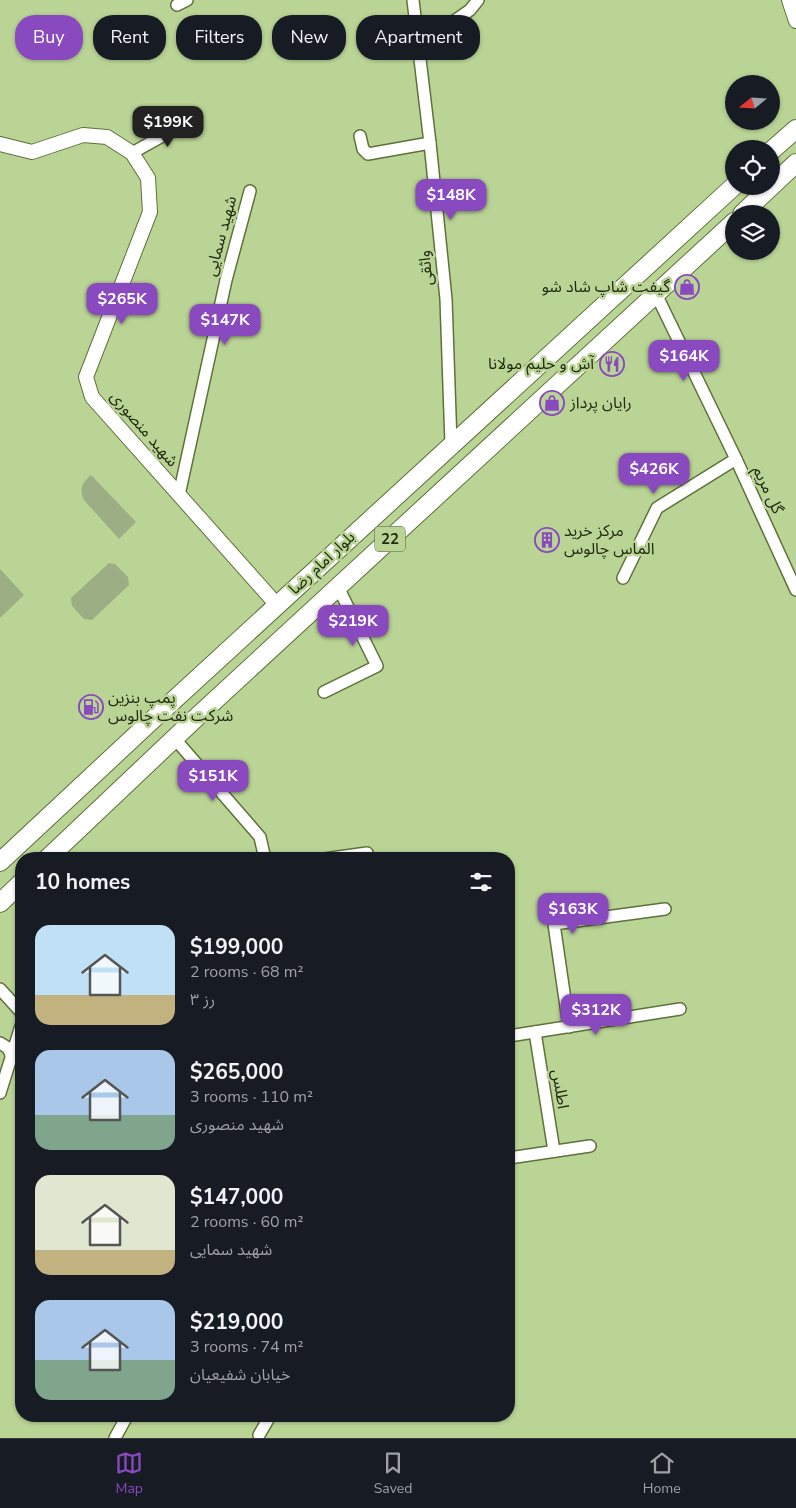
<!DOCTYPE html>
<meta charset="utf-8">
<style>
:root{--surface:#171b24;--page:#20242c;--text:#f1f3f6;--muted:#9ea1a6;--line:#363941;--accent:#8a4abf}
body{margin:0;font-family:"Nunito Sans","Noto Sans Arabic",sans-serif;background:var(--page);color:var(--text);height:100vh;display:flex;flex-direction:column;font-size:19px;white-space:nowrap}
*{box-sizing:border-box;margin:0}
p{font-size:16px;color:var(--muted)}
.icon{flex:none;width:28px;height:28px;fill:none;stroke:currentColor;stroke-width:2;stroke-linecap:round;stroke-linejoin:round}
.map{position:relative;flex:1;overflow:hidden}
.sheet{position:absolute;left:15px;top:852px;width:500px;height:570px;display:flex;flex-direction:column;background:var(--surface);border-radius:20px;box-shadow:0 1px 4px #0004}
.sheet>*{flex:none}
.guide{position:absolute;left:15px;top:15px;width:500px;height:45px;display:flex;gap:10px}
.needle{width:32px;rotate:252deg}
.tools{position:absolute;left:725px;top:75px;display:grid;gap:10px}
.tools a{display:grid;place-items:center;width:55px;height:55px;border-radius:50%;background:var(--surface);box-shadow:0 1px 4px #0004;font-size:25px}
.price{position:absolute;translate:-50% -42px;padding:0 11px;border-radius:10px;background:var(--accent);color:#fff;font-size:16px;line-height:32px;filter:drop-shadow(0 1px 2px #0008)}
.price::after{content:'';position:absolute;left:50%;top:30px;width:15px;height:11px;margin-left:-8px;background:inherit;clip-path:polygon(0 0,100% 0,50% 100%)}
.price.selected{background:#222;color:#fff}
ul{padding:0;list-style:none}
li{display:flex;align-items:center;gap:15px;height:125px;padding:0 20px}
li span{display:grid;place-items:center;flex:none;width:140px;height:100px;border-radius:15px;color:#555}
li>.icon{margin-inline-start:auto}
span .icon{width:60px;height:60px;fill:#fffc;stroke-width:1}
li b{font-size:21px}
h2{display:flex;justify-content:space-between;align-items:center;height:60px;padding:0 20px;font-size:21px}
.chip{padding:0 18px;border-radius:20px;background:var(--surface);box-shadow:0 1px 4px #0004;font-size:18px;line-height:45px}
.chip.selected{background:var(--accent);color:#fff}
.menu{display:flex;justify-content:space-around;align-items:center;height:70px;border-top:1px solid var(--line);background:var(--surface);font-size:14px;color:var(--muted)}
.menu a{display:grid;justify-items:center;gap:2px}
.menu .selected{color:var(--accent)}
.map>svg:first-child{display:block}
</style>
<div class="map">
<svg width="796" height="1438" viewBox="0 0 796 1438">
<rect width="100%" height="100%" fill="#bad496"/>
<g fill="#9cae83">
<path d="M91,475l45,47 -17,17 -35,-39c-5,-11 -2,-17 7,-25z"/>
<path d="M109,563l6,1 13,13 1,8 -37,35 -8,-1 -12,-13 -1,-8z"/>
<path d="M0,569l24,26 -24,23z"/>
</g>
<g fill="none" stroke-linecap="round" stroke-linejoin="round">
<defs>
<g id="minor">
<path d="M413,0l17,143 16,156 5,145"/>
<path d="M177,5l10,-5"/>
<path d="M417,47l53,-37 8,-10"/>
<path d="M360,136l3,13 5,5 62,-11"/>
<path d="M132,153l59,-33"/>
<path d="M656,294l80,165 60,131"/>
<path d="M179,495l47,-215 24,-89"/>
<path d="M623,578l34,-70 79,-49"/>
<path d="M324,692l53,-26 -39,-79"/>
<path d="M175,739l85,98 5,22"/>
<path d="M324,859l43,-6"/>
<path d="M0,989l21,23"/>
<path d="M569,1027l-15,-103 111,-15"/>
<path d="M535,1032l19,119"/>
<path d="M509,1036l171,-27"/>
<path d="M0,1043l8,5 4,9"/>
<path d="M0,1093l21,-67"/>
<path d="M509,1158l81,-12"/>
<path d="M259,1435l11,-19"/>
<path d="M115,1438l12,-22"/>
</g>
<g id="tertiary">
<path d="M789,0l7,21"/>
<path d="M0,144l32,8 51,-17 24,2 25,16 16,25 2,34 -64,165 6,20 185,208"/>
</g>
<g id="primary">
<path d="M771,151l25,-22"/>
<path d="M742,214l54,-51"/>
<path d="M47,859l152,-144 535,-493"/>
<path d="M0,862l149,-139 585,-537"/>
<path d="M0,903l21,-20"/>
</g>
</defs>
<use href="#minor" stroke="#5c7238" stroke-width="14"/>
<use href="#tertiary" stroke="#5c7238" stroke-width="16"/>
<use href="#primary" stroke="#5c7238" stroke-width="20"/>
<use href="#minor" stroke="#fff" stroke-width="11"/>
<use href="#tertiary" stroke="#fff" stroke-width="14"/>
<use href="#primary" stroke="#fff" stroke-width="18"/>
</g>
<defs>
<symbol id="shop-ring" viewBox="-11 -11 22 22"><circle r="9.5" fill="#bad496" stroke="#8a4abf" stroke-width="1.5"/><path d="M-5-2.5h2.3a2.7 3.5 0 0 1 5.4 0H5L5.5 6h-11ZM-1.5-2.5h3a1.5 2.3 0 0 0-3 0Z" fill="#8a4abf"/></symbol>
<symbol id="restaurant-ring" viewBox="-11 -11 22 22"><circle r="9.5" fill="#bad496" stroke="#8a4abf" stroke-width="1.5"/><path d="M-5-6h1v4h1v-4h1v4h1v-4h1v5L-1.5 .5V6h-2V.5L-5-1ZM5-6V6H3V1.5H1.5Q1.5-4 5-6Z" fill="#8a4abf"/></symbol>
<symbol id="building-ring" viewBox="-11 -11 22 22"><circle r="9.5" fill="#bad496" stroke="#8a4abf" stroke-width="1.5"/><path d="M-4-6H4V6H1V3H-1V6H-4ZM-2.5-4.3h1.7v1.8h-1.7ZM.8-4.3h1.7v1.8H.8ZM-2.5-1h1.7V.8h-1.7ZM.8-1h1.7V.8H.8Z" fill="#8a4abf"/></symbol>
<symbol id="fuel-ring" viewBox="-11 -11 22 22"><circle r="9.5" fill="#bad496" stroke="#8a4abf" stroke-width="1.5"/><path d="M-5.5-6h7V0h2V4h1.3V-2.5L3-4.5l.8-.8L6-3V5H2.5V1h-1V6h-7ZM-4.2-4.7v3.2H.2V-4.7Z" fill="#8a4abf"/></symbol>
</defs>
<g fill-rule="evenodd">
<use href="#shop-ring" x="673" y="273" width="28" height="28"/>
<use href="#restaurant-ring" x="598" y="350" width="28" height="28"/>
<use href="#shop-ring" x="538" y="389" width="28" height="28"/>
<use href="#building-ring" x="533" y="526" width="28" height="28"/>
<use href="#fuel-ring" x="77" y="693" width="28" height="28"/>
</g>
<g text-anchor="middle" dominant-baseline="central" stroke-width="5" stroke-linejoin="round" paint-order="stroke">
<rect fill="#bad496" stroke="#4f5d3a" stroke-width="1" x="375" y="526.5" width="30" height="25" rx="4"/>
<g font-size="15" font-weight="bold" fill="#212a12">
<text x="390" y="539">22</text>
</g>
<g font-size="16" fill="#212a12" stroke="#bad496">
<text transform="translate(221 236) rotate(-75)">شهید سمایی</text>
<text transform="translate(426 268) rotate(-96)">واثقی</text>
<text transform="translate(144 429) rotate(49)">شهید منصوری</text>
<text transform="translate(768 490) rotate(65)">گل مریم</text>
<text transform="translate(322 563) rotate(-43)">بلوار امام رضا</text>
<text transform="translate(560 1089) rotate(81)">اطلس</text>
</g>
<g font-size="16" fill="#212a12" stroke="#bad496" text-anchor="start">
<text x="670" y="287" text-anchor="end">گیفت شاپ شاد شو</text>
<text x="594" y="364" text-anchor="end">آش و حلیم مولانا</text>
<text x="570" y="403">رایان پرداز</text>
<text x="564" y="531">مرکز خرید<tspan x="564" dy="18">الماس چالوس</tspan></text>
<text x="108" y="698">پمپ بنزین<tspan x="108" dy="18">شرکت نفت چالوس</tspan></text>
</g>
</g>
</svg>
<div class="tools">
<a><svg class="needle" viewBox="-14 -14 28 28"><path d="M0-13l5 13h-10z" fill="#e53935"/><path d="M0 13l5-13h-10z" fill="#9ea1a6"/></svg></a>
<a><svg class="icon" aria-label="locate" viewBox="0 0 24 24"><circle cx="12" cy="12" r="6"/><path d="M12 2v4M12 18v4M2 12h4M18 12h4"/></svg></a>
<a><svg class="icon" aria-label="layers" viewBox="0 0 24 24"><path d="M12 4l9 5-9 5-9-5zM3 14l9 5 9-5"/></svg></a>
</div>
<b class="price selected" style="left:168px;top:148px">$199K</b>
<b class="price" style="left:451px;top:221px">$148K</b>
<b class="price" style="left:122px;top:325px">$265K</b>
<b class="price" style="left:225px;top:346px">$147K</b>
<b class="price" style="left:684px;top:382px">$164K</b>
<b class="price" style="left:654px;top:495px">$426K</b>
<b class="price" style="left:353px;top:647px">$219K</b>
<b class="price" style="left:213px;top:802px">$151K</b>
<b class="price" style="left:573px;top:935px">$163K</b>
<b class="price" style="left:596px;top:1036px">$312K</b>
<div class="guide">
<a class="chip selected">Buy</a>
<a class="chip">Rent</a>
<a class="chip">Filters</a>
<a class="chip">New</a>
<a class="chip">Apartment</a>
</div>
<section class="sheet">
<h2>10 homes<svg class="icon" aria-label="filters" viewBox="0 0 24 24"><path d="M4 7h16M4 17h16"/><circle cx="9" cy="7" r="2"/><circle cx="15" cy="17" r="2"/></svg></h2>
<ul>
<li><span style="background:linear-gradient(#bfe0f5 70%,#c2b280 0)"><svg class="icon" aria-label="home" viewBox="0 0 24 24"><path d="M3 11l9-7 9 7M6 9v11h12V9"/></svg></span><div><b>$199,000</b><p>2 rooms · 68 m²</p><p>رز ۳</p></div></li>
<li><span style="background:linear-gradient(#a9c7e8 65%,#7fa58c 0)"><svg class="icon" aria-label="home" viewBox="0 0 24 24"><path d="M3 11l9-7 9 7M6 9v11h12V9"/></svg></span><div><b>$265,000</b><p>3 rooms · 110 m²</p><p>شهید منصوری</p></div></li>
<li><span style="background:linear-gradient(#dfe7d0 75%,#c2b280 0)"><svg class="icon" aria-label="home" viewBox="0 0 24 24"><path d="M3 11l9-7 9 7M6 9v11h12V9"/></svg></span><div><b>$147,000</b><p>2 rooms · 60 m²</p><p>شهید سمایی</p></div></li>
<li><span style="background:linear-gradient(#a9c7e8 60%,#7fa58c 0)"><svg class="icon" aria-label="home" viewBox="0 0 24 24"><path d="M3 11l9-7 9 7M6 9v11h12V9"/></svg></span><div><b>$219,000</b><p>3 rooms · 74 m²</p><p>خیابان شفیعیان</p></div></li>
</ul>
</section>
</div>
<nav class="menu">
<a class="selected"><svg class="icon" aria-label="map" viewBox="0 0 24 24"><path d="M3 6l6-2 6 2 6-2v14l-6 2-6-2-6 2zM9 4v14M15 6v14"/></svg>Map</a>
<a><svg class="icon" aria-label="saved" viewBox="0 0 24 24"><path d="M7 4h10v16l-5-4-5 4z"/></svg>Saved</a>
<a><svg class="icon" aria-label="home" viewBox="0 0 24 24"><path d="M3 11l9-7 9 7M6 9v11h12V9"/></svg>Home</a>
</nav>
